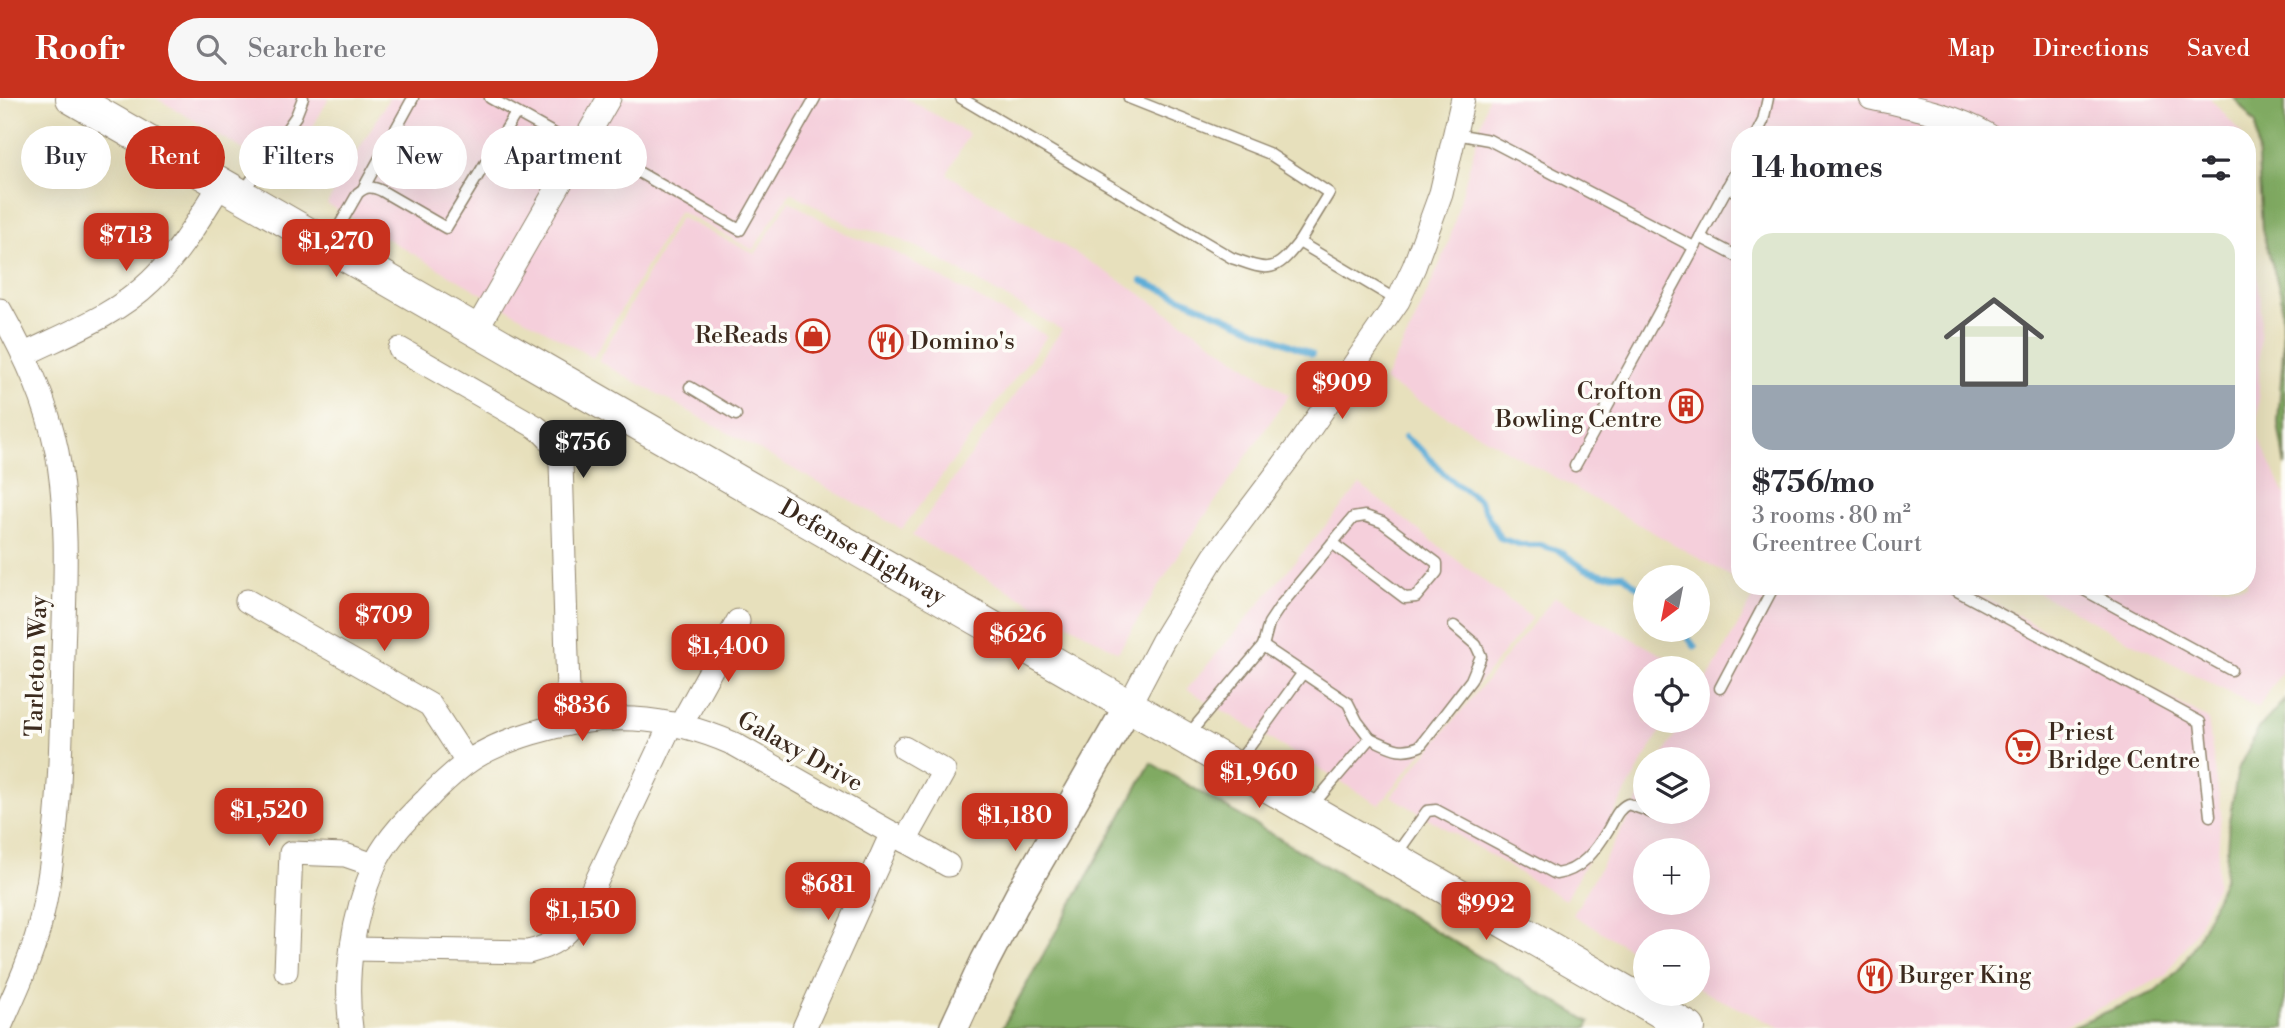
<!DOCTYPE html>
<meta charset="utf-8">
<style>
:root{--surface:#fff;--page:#f7f7f7;--text:#2b2b33;--muted:#7c7c81;--accent:#c8321e}
body{margin:0;font-family:"Libre Bodoni",serif;background:var(--page);color:var(--text);height:100vh;display:flex;flex-direction:column;font-size:26px;white-space:nowrap}
*{box-sizing:border-box;margin:0}
p{font-size:23px;color:var(--muted)}
.icon{flex:none;width:38px;height:38px;fill:none;stroke:currentColor;stroke-width:2;stroke-linecap:round;stroke-linejoin:round}
.map{position:relative;flex:1;overflow:hidden}
.sheet{position:absolute;left:1731px;top:28px;width:525px;height:469px;display:flex;flex-direction:column;background:var(--surface);border-radius:28px;box-shadow:0 7px 28px #0002}
.sheet>*{flex:none}
.guide{position:absolute;left:21px;top:28px;width:665px;height:63px;display:flex;gap:14px}
.needle{width:46px;rotate:212deg}
.controls{position:absolute;left:1633px;top:467px;display:grid;gap:14px}
.controls a{display:grid;place-items:center;width:77px;height:77px;border-radius:50%;background:var(--surface);box-shadow:0 7px 28px #0002;font-size:35px}
.price{position:absolute;translate:-50% -60px;padding:0 16px;border-radius:14px;background:var(--accent);color:#fff;font-size:23px;line-height:46px;filter:drop-shadow(0 2px 4px #0008)}
.price::after{content:'';position:absolute;left:50%;top:42px;width:21px;height:16px;margin-left:-10px;background:inherit;clip-path:polygon(0 0,100% 0,50% 100%)}
.price.active{background:#222;color:#fff}
ul{padding:0;list-style:none}
li{display:grid;align-content:center;gap:14px;height:371px;padding:0 21px}
li span{display:grid;place-items:center;height:217px;border-radius:21px;color:#555}
li>.icon{margin-inline-start:auto}
span .icon{width:126px;height:126px;fill:#fffc;stroke-width:1}
li b{font-size:30px}
h2{display:flex;justify-content:space-between;align-items:center;height:84px;padding:0 21px;font-size:30px}
.chip{padding:0 24px;border-radius:32px;background:var(--surface);box-shadow:0 7px 28px #0002;font-size:24px;line-height:63px}
.chip.active{background:var(--accent);color:#fff}
header{display:flex;align-items:center;gap:42px;box-sizing:border-box;height:98px;padding:0 35px;background:var(--accent);color:#fff}
header strong{font-size:33px}
nav{display:flex;gap:38px;margin-inline-start:auto;font-size:24px}
.search{width:490px;height:63px;background:var(--page);display:flex;align-items:center;gap:18px;box-sizing:border-box;padding:0 24px;border-radius:38px;color:var(--muted);font-size:26px}
.map>svg:first-child{display:block}
</style>
<header>
<strong>Roofr</strong>
<div class="search"><svg class="icon" aria-label="search" viewBox="0 0 24 24"><circle cx="10" cy="10" r="6"/><path d="M15 15l6 6"/></svg>Search here</div>
<nav><a>Map</a><a>Directions</a><a>Saved</a></nav>
</header>
<div class="map">
<svg width="2285" height="930" viewBox="0 0 2285 930">
<rect width="100%" height="100%" fill="#fdfcf7"/>
<filter id="ink" filterUnits="userSpaceOnUse"><feTurbulence type="fractalNoise" baseFrequency=".0143" numOctaves="2"/><feDisplacementMap in="SourceGraphic" scale="14" xChannelSelector="R" yChannelSelector="G"/><feConvolveMatrix kernelMatrix="1 2 1 2 8 2 1 2 1" color-interpolation-filters="sRGB"/></filter>
<filter id="wash" filterUnits="userSpaceOnUse"><feTurbulence type="fractalNoise" baseFrequency=".00686" numOctaves="4" result="noise"/><feDisplacementMap in="SourceGraphic" scale="28" xChannelSelector="R" yChannelSelector="G"/><feGaussianBlur stdDeviation="1.57" result="paint"/><feColorMatrix in="noise" values="0 0 0 0 0 0 0 0 0 0 0 0 0 0 0 0 0 1.4 0 .05"/><feComposite in="paint" operator="in"/></filter>
<g filter="url(#wash)">
<rect width="100%" height="100%" fill="#e7e0bc"/>
<g fill="#f5cfdb" fill-rule="evenodd">
<path d="M156,0h173l-19,34 20,12 -7,11 13,8 -18,31z"/>
<path d="M389,0h517l63,36 -22,40 182,112 160,109 -108,156 -63,101 -206,-116 150,-206 -139,-80 -38,-17 -33,-6 -61,-35 -38,58 -74,-39 -86,147 -266,-154z"/>
<path d="M1488,0h722l33,37h-503l-1,446 -355,-200 28,-54 36,-82z"/>
<path d="M2247,70l6,86 8,44 -3,138 27,59v173l-27,40 -233,-122h222z"/>
<path d="M789,103l63,36 34,10 161,89 -145,193 -304,-168 82,-144 75,37z"/>
<path d="M1360,387l172,133 -153,187 -192,-116z"/>
<path d="M1760,488h203l245,133 13,93 -5,75 -21,46 -30,43 -106,52h-278l-83,-39v-47h-53v16l-72,-43 72,-127v24h53v-52l-37,-1 22,-38h15v-25zM1645,752h53v53h-53z"/>
<path d="M1555,499l122,66 -3,5h-29v53h21l-101,179 -174,-104z"/>
</g>
<g fill="#80aa62" stroke="#5e6a40" stroke-width="2">
<path d="M2234,0h51v368l-7,-43 5,-72 -2,-56 -19,-65 -6,-106z"/>
<path d="M2285,601v329h-217l89,-37 23,-23 18,-29 27,-62 4,-56 9,-52 21,-41z"/>
<path d="M1151,665l439,259 -3,6h-585z"/>
</g>
<g fill="none" stroke-linecap="round" stroke-linejoin="round">
<g stroke="#5cacd7" stroke-width="6">
<path d="M1142,183l170,73"/>
<path d="M1405,339l18,14 23,25 34,25 20,37 21,7h19l20,6 25,18 19,6 18,-1 23,19"/>
<path d="M1682,532l13,17"/>
</g>
</g>
</g>
<g filter="url(#ink)">
<g fill="none" stroke-linecap="round" stroke-linejoin="round">
<defs>
<g id="service">
<path d="M490,0l90,50"/>
<path d="M961,0l271,160c37,13 42,16 67,-16"/>
<path d="M1129,0l139,55 61,40 -30,49 99,59"/>
<path d="M1456,36l33,6 205,107"/>
<path d="M1756,37l7,-14 5,-23"/>
<path d="M584,43l156,89 75,-132"/>
<path d="M364,89l49,-89"/>
<path d="M1727,89l13,7"/>
<path d="M243,94l53,-76 7,-18"/>
<path d="M1700,139l40,21"/>
<path d="M330,144l28,-49c8,-7 14,-7 24,-2l64,37 70,-115"/>
<path d="M690,289l46,28"/>
<path d="M1575,368l165,-302"/>
<path d="M1948,488l252,136 10,94"/>
<path d="M2077,488l154,84"/>
<path d="M1263,548l6,-23 12,-18 72,-87 12,-2 17,6 55,41v9l-21,25 -11,1 -73,-55"/>
<path d="M1720,590l54,-102"/>
<path d="M1188,637l75,-89 85,57 9,18 13,17 -59,69"/>
<path d="M1370,640c19,8 29,17 50,8l51,-66 10,-24 -5,-11 -22,-19"/>
<path d="M1237,666l65,-90"/>
<path d="M1649,714l8,3"/>
<path d="M1395,758l32,-45 9,-1 120,64c25,-3 40,-24 52,-44 6,-10 9,-21 20,-26l17,6"/>
</g>
<g id="minor">
<path d="M1871,0c41,9 81,16 117,37"/>
<path d="M0,212c25,45 47,91 57,142 12,66 8,135 6,202 -2,92 -2,184 -24,274 -9,34 -25,67 -39,99"/>
<path d="M476,232l133,-232"/>
<path d="M400,251l136,78c14,10 20,20 25,36l8,259"/>
<path d="M25,256c43,-21 91,-39 126,-73 29,-28 49,-64 70,-97"/>
<path d="M247,503l183,104 37,57"/>
<path d="M1129,607l33,-63 52,-85 86,-114 98,-142 16,-34 27,-74 22,-95"/>
<path d="M680,628l58,-105"/>
<path d="M904,650l40,23 -39,70"/>
<path d="M352,851l176,3c25,-6 37,-15 52,-36l91,-192"/>
<path d="M286,873l5,-118 54,2 29,10"/>
<path d="M351,930c-7,-53 2,-112 23,-162 10,-24 33,-48 52,-66 12,-13 25,-25 39,-36 20,-15 44,-24 67,-31 71,-22 134,-19 202,11l214,121"/>
<path d="M804,930l88,-195"/>
</g>
<path id="tertiary" d="M954,930l31,-67 35,-67 109,-189"/>
<g id="secondary">
<path id="s1" d="M72,0l1617,930"/>
</g>
</defs>
<use href="#service" stroke="#91856d" stroke-width="13"/>
<use href="#minor" stroke="#91856d" stroke-width="25"/>
<use href="#tertiary" stroke="#91856d" stroke-width="31"/>
<use href="#secondary" stroke="#91856d" stroke-width="34"/>
<use href="#service" stroke="#fff" stroke-width="10"/>
<use href="#minor" stroke="#fff" stroke-width="23"/>
<use href="#tertiary" stroke="#fff" stroke-width="28"/>
<use href="#secondary" stroke="#fff" stroke-width="32"/>
</g>
</g>
<defs>
<symbol id="shop-ring" viewBox="-11 -11 22 22"><circle r="9.5" fill="#fdfcf7" stroke="#c8321e" stroke-width="1.5"/><path d="M-5-2.5h2.3a2.7 3.5 0 0 1 5.4 0H5L5.5 6h-11ZM-1.5-2.5h3a1.5 2.3 0 0 0-3 0Z" fill="#c8321e"/></symbol>
<symbol id="restaurant-ring" viewBox="-11 -11 22 22"><circle r="9.5" fill="#fdfcf7" stroke="#c8321e" stroke-width="1.5"/><path d="M-5-6h1v4h1v-4h1v4h1v-4h1v5L-1.5 .5V6h-2V.5L-5-1ZM5-6V6H3V1.5H1.5Q1.5-4 5-6Z" fill="#c8321e"/></symbol>
<symbol id="building-ring" viewBox="-11 -11 22 22"><circle r="9.5" fill="#fdfcf7" stroke="#c8321e" stroke-width="1.5"/><path d="M-4-6H4V6H1V3H-1V6H-4ZM-2.5-4.3h1.7v1.8h-1.7ZM.8-4.3h1.7v1.8H.8ZM-2.5-1h1.7V.8h-1.7ZM.8-1h1.7V.8H.8Z" fill="#c8321e"/></symbol>
<symbol id="supermarket-ring" viewBox="-11 -11 22 22"><circle r="9.5" fill="#fdfcf7" stroke="#c8321e" stroke-width="1.5"/><path d="M-6-5.5h2.5l.6 2H6L4.5 2H-2.5L-4.4-4H-6ZM-1.5 3.2a1.3 1.3 0 1 0 .1 0ZM3 3.2a1.3 1.3 0 1 0 .1 0Z" fill="#c8321e"/></symbol>
</defs>
<g fill-rule="evenodd">
<use href="#shop-ring" x="794" y="219" width="38" height="38"/>
<use href="#restaurant-ring" x="867" y="225" width="38" height="38"/>
<use href="#building-ring" x="1667" y="289" width="38" height="38"/>
<use href="#supermarket-ring" x="2004" y="630" width="38" height="38"/>
<use href="#restaurant-ring" x="1856" y="859" width="38" height="38"/>
</g>
<g text-anchor="middle" dominant-baseline="central" stroke-width="7" stroke-linejoin="round" paint-order="stroke">
<g font-size="24" fill="#3b2a1e" stroke="#fdfcf7" text-anchor="start">
<text x="788" y="238" text-anchor="end">ReReads</text>
<text x="910" y="244">Domino's</text>
<text x="1662" y="294" text-anchor="end">Crofton<tspan x="1662" dy="28">Bowling Centre</tspan></text>
<text x="2048" y="635">Priest<tspan x="2048" dy="28">Bridge Centre</tspan></text>
<text x="1899" y="878">Burger King</text>
</g>
<g font-size="24" fill="#3b2a1e" stroke="#fdfcf7">
<text stroke="none"><textPath href="#s1" startOffset="912">Defense Highway</textPath></text>
<text transform="translate(37 568) rotate(-88)">Tarleton Way</text>
<text transform="translate(800 654) rotate(29)">Galaxy Drive</text>
</g>
</g>
</svg>
<div class="controls">
<a><svg class="needle" viewBox="-14 -14 28 28"><path d="M0-13l5 13h-10z" fill="#e53935"/><path d="M0 13l5-13h-10z" fill="#7c7c81"/></svg></a>
<a><svg class="icon" aria-label="locate" viewBox="0 0 24 24"><circle cx="12" cy="12" r="6"/><path d="M12 2v4M12 18v4M2 12h4M18 12h4"/></svg></a>
<a><svg class="icon" aria-label="layers" viewBox="0 0 24 24"><path d="M12 4l9 5-9 5-9-5zM3 14l9 5 9-5"/></svg></a>
<a>+</a>
<a>−</a>
</div>
<b class="price" style="left:126px;top:175px">$713</b>
<b class="price" style="left:336px;top:181px">$1,270</b>
<b class="price" style="left:1342px;top:323px">$909</b>
<b class="price active" style="left:583px;top:382px">$756</b>
<b class="price" style="left:384px;top:555px">$709</b>
<b class="price" style="left:1018px;top:574px">$626</b>
<b class="price" style="left:728px;top:586px">$1,400</b>
<b class="price" style="left:582px;top:645px">$836</b>
<b class="price" style="left:1259px;top:712px">$1,960</b>
<b class="price" style="left:269px;top:750px">$1,520</b>
<b class="price" style="left:1015px;top:755px">$1,180</b>
<b class="price" style="left:828px;top:824px">$681</b>
<b class="price" style="left:1486px;top:844px">$992</b>
<b class="price" style="left:583px;top:850px">$1,150</b>
<div class="guide">
<a class="chip">Buy</a>
<a class="chip active">Rent</a>
<a class="chip">Filters</a>
<a class="chip">New</a>
<a class="chip">Apartment</a>
</div>
<section class="sheet">
<h2>14 homes<svg class="icon" aria-label="filters" viewBox="0 0 24 24"><path d="M4 7h16M4 17h16"/><circle cx="9" cy="7" r="2"/><circle cx="15" cy="17" r="2"/></svg></h2>
<ul>
<li><span style="background:linear-gradient(#dfe7d0 70%,#9aa5b1 0)"><svg class="icon" aria-label="home" viewBox="0 0 24 24"><path d="M3 11l9-7 9 7M6 9v11h12V9"/></svg></span><div><b>$756/mo</b><p>3 rooms · 80 m²</p><p>Greentree Court</p></div></li>
</ul>
</section>
</div>
